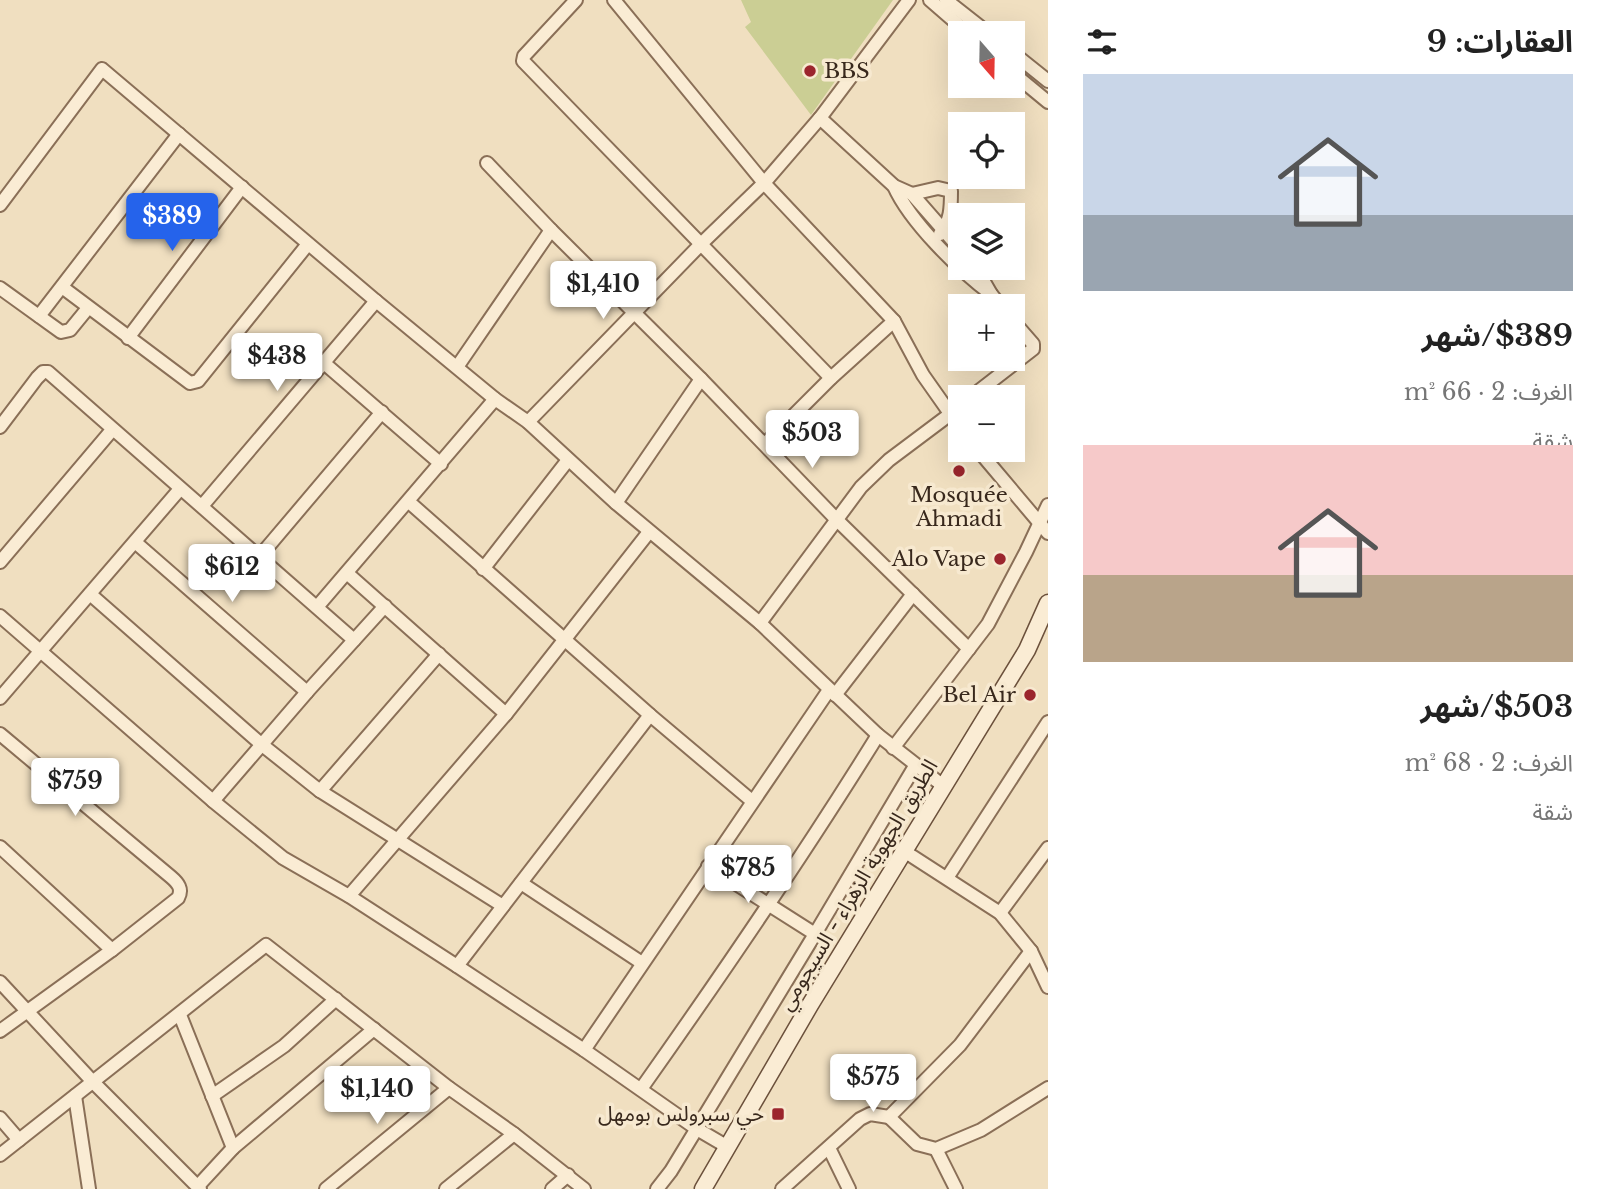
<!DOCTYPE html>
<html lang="ar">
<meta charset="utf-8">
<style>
:root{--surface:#fff;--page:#f2f2f2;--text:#222;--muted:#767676;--accent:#2563eb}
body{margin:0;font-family:"Libre Baskerville","Noto Sans Arabic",serif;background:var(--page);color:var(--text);direction:rtl;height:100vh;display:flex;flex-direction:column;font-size:26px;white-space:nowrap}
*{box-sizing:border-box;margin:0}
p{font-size:23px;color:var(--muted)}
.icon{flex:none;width:38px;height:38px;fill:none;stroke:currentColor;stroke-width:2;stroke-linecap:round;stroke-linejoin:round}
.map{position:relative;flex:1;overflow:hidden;direction:ltr}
.sheet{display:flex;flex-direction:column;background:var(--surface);width:560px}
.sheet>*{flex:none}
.needle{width:46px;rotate:160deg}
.controls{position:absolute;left:948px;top:21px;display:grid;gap:14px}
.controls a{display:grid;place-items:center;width:77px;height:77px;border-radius:0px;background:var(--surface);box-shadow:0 7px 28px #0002;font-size:35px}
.price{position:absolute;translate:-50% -60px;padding:0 16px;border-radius:7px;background:#fff;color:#222;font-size:23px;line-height:46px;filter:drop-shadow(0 2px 4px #0008)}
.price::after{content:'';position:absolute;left:50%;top:42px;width:21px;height:16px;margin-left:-10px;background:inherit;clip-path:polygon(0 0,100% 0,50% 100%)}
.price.selected{background:var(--accent);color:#fff}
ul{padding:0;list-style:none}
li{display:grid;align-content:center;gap:14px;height:371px;padding:0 35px}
li span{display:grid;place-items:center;height:217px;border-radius:0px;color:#555}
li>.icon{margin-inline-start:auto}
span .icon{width:126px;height:126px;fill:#fffc;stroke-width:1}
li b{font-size:30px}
h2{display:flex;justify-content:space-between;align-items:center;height:84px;padding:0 35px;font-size:30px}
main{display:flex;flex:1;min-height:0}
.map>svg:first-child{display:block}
</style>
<main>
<section class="sheet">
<h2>العقارات: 9<svg class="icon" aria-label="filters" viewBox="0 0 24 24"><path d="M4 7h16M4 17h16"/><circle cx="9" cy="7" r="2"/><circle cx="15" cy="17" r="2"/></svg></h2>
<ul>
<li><span style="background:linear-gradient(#c9d6e8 65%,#9aa5b1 0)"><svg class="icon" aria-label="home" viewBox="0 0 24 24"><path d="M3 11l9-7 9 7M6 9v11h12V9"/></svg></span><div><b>$389/شهر</b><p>الغرف: 2 · 66 m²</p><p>شقة</p></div></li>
<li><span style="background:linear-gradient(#f6c9c9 60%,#b9a48a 0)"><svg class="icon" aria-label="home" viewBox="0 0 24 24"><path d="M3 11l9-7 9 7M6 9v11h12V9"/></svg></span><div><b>$503/شهر</b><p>الغرف: 2 · 68 m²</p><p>شقة</p></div></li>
</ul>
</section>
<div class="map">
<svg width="1048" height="1189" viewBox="0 0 1048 1189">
<rect width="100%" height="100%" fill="#f0dfc0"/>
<path fill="#cbce94" d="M741,0h152l-82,115 -66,-88 6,-5z"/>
<path fill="#cf9575" stroke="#8a563c" stroke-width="2" d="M1013,445l4,4 -11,10 -10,-4 -10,1 -5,-6h32z"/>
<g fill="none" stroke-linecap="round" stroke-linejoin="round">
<defs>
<g id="street">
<path d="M576,0l-52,56 -1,5 308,317"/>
<path d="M614,0l150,183 130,138 29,54 38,54"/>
<path d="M930,0l38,33"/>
<path d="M946,0l42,33"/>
<path d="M1013,53l35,28"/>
<path d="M1013,73l35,29"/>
<path d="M820,118l74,68 18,8 49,56"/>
<path d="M487,163l64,67"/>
<path d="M894,186c16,36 65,84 97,108"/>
<path d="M912,194l26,-6 13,3c0,16 0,30 -11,43"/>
<path d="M0,205l102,-136 274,232 119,98 33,23 88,81 144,120 118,112 64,50"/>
<path d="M976,268l15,26 10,12"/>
<path d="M62,287l128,96 8,-2 110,-137"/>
<path d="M0,288l61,44 9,-2 18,-22"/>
<path d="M39,316l140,-182"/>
<path d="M128,338l114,-151"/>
<path d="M324,363l117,101"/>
<path d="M457,367l94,-137 150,149 135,140 133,130"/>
<path d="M971,397l62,-48v-5l-20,-23"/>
<path d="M528,422l174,-179 62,-60 56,-65 89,-118"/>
<path d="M0,427l37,-49 6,-6h5l306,268"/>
<path d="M765,444l66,-66 63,-57"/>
<path d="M978,450l70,83"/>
<path d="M409,502l241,213 102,86"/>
<path d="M616,503l85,-124"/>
<path d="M202,506l174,-205"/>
<path d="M135,542l172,150"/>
<path d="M260,556l122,-144"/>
<path d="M0,562l112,-132"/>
<path d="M483,569l85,-109"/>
<path d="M348,574l158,140"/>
<path d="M90,594l171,150 59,47"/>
<path d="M317,607l178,-208"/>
<path d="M0,616l213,185 70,57 66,38 108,70 127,84 113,79 29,17"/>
<path d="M760,623l101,-136 28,-27 72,-54"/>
<path d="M439,654l-119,137 183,115"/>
<path d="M835,695l78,-101"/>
<path d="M0,698l180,-209"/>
<path d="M0,734l171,143c7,6 12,12 7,21l-66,52 -112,81"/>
<path d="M893,748l95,-124 38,-72 22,-47"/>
<path d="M213,801l94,-109 78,-86"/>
<path d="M0,847l112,103"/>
<path d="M904,851l96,62 31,38 17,36"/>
<path d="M947,878l101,-156"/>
<path d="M521,883l121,80"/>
<path d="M349,896l157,-182 143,-182"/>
<path d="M1000,913l48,-65"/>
<path d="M815,934l100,-168"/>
<path d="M1031,951l-71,94 -71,72 28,27 19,5 45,-19 67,-42"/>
<path d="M457,966l193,-251"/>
<path d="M0,982l94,101 106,106"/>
<path d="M180,1015l53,133"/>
<path d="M584,1050l245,-360"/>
<path d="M641,1089c82,-116 162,-233 237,-354"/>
<path d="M75,1096l14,93"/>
<path d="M212,1096l72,-50 52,-47"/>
<path d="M0,1118l19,22"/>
<path d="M829,1148l20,41"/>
<path d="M936,1149l20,40"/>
<path d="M0,1155l266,-210 183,143 65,46 70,55"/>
<path d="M198,1186l35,-38 141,-119"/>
<path d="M326,1189l123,-101"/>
<path d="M446,1189l68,-55"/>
<path d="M552,1189l16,-14"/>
<path d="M657,1189l14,-18 144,-237 -107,-68"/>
<path d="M782,1189l78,-70 10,-5 19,3"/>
</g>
<path id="secondary" d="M703,1189l107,-184 217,-355 21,-47"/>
</defs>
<use href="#street" stroke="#8a6f57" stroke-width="16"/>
<use href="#secondary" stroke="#6b503b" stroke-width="19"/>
<use href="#street" stroke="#faecd4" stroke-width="12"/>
<use href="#secondary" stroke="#faecd4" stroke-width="16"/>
</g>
<g fill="#9b252d" stroke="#f7e9d0" stroke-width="2.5">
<circle cx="810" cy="71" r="7"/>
<circle cx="959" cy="471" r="7"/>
<circle cx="1000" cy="559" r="7"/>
<circle cx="1030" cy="695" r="7"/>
<rect x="771" y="1107" width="14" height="14" rx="3.5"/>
</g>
<g text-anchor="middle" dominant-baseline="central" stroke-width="7" stroke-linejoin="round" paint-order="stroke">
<g font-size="21" fill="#38281c" stroke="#f7e9d0" text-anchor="end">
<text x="824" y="71" text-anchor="start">BBS</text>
<text x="959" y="495" text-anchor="middle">Mosquée<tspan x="959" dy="24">Ahmadi</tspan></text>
<text x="986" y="559">Alo Vape</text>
<text x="1016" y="695">Bel Air</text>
<text x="764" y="1114">حي سبرولس بومهل</text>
</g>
<g font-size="21" fill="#38281c" stroke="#f7e9d0">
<text transform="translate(858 885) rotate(-59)">الطريق الجهوية الزهراء - السيجومي</text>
</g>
</g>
</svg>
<div class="controls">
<a><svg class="needle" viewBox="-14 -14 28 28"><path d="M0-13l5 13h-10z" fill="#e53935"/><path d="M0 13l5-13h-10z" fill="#767676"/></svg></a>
<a><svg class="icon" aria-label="locate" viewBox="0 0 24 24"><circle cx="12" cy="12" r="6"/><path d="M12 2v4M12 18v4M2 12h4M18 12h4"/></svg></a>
<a><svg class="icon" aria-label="layers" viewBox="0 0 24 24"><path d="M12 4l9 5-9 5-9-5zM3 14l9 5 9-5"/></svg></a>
<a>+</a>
<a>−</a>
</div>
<b class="price selected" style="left:172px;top:253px">$389</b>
<b class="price" style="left:603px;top:321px">$1,410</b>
<b class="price" style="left:277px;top:393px">$438</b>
<b class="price" style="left:812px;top:470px">$503</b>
<b class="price" style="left:232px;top:604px">$612</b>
<b class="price" style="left:75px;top:818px">$759</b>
<b class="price" style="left:748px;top:905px">$785</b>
<b class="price" style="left:873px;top:1114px">$575</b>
<b class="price" style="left:377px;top:1126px">$1,140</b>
</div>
</main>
